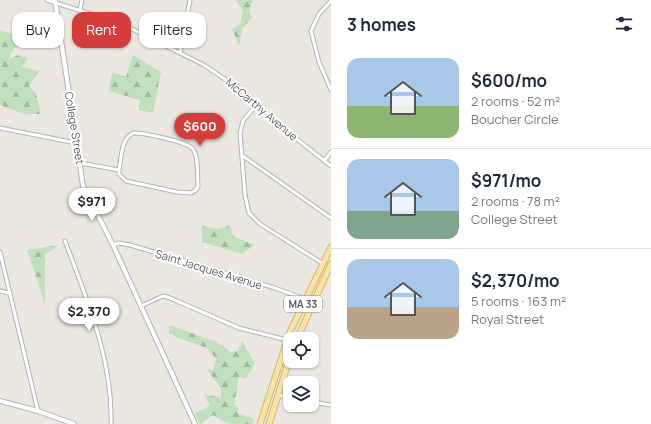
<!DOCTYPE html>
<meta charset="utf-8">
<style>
:root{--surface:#fff;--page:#f2f2f3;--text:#1f2937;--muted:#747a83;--line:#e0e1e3;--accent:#d33e3d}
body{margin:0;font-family:Manrope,sans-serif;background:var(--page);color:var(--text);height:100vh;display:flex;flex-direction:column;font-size:15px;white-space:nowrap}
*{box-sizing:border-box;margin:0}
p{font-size:13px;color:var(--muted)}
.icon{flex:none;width:22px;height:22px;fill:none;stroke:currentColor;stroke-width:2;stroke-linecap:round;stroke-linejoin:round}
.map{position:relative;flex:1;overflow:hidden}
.details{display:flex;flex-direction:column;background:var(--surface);width:320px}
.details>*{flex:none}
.top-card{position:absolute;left:12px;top:12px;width:259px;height:36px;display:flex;gap:8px}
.controls{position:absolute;left:283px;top:332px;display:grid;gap:8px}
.controls a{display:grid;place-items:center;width:36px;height:36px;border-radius:8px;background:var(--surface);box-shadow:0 1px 3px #0004;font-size:20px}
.price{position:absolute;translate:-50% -34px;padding:0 9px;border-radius:14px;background:#fff;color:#222;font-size:13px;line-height:26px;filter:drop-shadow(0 1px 2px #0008)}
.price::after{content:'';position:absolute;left:50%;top:24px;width:12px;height:9px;margin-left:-6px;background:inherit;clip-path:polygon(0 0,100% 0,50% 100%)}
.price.current{background:var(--accent);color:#fff}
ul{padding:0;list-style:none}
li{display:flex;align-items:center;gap:12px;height:100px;padding:0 16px}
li+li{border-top:1px solid var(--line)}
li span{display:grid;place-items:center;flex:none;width:112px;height:80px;border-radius:12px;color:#555}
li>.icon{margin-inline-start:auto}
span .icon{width:48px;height:48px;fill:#fffc;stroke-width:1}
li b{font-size:17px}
h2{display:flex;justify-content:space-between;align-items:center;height:48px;padding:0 16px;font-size:17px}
.tag{padding:0 14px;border-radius:12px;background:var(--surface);box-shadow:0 1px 3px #0004;font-size:14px;line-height:36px}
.tag.current{background:var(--accent);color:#fff}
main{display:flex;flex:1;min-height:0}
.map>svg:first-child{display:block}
</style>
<main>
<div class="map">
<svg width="331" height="424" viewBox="0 0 331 424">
<defs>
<pattern id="forest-firs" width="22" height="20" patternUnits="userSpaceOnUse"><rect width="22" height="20" fill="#c1dfbf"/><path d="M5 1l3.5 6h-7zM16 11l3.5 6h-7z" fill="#a0b89e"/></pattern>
</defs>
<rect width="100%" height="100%" fill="#eae7e0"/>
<g fill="url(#forest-firs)">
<path d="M236,0h17l-4,11 3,7 -9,9 -4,19 -7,-17 8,-5 3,-13z"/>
<path d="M0,30l31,11 -17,7 -6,12 10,-5 10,3 -6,9 17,4 -10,15 7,7 5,21h-17l-24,-9z"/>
<path d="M133,55l28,17 -8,41 -14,-3 1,-10 -31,-9 3,-19 14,5z"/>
<path d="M230,225l3,11 21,9 -12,9 -40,-12v-16l17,3z"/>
<path d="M59,245l-14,10v49l-18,-54z"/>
<path d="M169,325l48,17 14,10 7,-1 4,-10 13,23 -9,14 -7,-1 -5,28 4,2v6l16,6 -1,5h-24l-16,-9 -13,9 -5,-11 15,-7 -6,-12 17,4v-9l-14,-20 6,1 3,-11 -9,-11 -29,-10 -9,-6z"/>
</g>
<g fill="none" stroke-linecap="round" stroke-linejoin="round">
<defs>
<g id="minor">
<path d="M47,0l75,24 82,41 37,25 52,46 38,30"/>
<path d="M331,1l-12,13 -8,17 8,31 12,28"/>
<path d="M80,10l2,-10"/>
<path d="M180,53l10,-53"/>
<path d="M257,104l-14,17 -3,12 5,62 4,18 11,11 62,39"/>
<path d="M0,128l76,15"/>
<path d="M243,156l88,62"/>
<path d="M324,161l7,-9"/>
<path d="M80,163l39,7c2,-10 2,-26 9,-33 0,-1 4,-3 5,-4 8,-1 55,9 60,16 6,9 4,26 5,37l-2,4 -5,3 -14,-1 -51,-11 -7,-7v-4"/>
<path d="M65,241c22,59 48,119 46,183"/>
<path d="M113,245l6,-2 11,2 145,43 30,11"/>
<path d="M0,252l38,159"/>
<path d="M0,291l10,2"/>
<path d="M141,306l22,-10 7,2 69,30 48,12"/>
<path d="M278,395l12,3"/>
<path d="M312,402l19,3"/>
</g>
<g id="tertiary">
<path d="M55,0l28,186 30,59 82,179"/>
<path d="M0,401l38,10 36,13"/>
</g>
<g id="primary">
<path d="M297,339l34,-75"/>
<path d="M260,424l30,-92 41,-85"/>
<path d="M269,424l21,-67"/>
</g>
</defs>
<use href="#minor" stroke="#b1b3b6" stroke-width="5"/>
<use href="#tertiary" stroke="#b1b3b6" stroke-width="6"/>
<use href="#primary" stroke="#dfb464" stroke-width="7"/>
<use href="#minor" stroke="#fff" stroke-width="3"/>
<use href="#tertiary" stroke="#fff" stroke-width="4"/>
<use href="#primary" stroke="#f4e3ab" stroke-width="5"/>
</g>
<g text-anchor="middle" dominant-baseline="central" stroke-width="4" stroke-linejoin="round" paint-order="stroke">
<rect fill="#fff" stroke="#8b8d8f" stroke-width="1" x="284" y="296" width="38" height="16" rx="3"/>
<g font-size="10" font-weight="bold" fill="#595c5f">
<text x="303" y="304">MA 33</text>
</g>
<g font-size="11" fill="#595c5f" stroke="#fff">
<text transform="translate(262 109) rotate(40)">McCarthy Avenue</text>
<text transform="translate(75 128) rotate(81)">College Street</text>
<text transform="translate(209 269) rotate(17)">Saint Jacques Avenue</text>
</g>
</g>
</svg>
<div class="controls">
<a><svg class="icon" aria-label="locate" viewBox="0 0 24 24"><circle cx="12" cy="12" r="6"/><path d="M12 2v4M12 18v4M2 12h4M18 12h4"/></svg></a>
<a><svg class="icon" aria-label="layers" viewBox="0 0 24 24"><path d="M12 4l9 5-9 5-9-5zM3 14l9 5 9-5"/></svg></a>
</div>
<b class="price current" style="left:200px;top:147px">$600</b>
<b class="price" style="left:92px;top:222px">$971</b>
<b class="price" style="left:89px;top:332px">$2,370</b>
<div class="top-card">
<a class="tag">Buy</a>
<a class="tag current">Rent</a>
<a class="tag">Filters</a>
</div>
</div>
<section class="details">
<h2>3 homes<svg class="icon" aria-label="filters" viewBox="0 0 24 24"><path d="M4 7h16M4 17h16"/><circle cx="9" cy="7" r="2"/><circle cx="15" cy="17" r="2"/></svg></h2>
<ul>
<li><span style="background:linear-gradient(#a9c7e8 60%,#8fb573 0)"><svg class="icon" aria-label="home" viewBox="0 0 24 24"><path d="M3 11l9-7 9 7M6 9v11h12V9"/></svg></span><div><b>$600/mo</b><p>2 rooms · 52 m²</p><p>Boucher Circle</p></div></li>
<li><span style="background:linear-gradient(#a9c7e8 65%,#7fa58c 0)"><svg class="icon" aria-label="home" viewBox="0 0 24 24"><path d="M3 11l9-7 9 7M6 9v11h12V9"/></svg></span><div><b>$971/mo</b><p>2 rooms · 78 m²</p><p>College Street</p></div></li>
<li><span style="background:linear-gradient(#a9c7e8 60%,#b9a48a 0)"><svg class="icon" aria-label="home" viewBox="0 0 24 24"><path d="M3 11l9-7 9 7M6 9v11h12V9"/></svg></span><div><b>$2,370/mo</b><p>5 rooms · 163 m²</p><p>Royal Street</p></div></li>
</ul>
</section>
</main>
